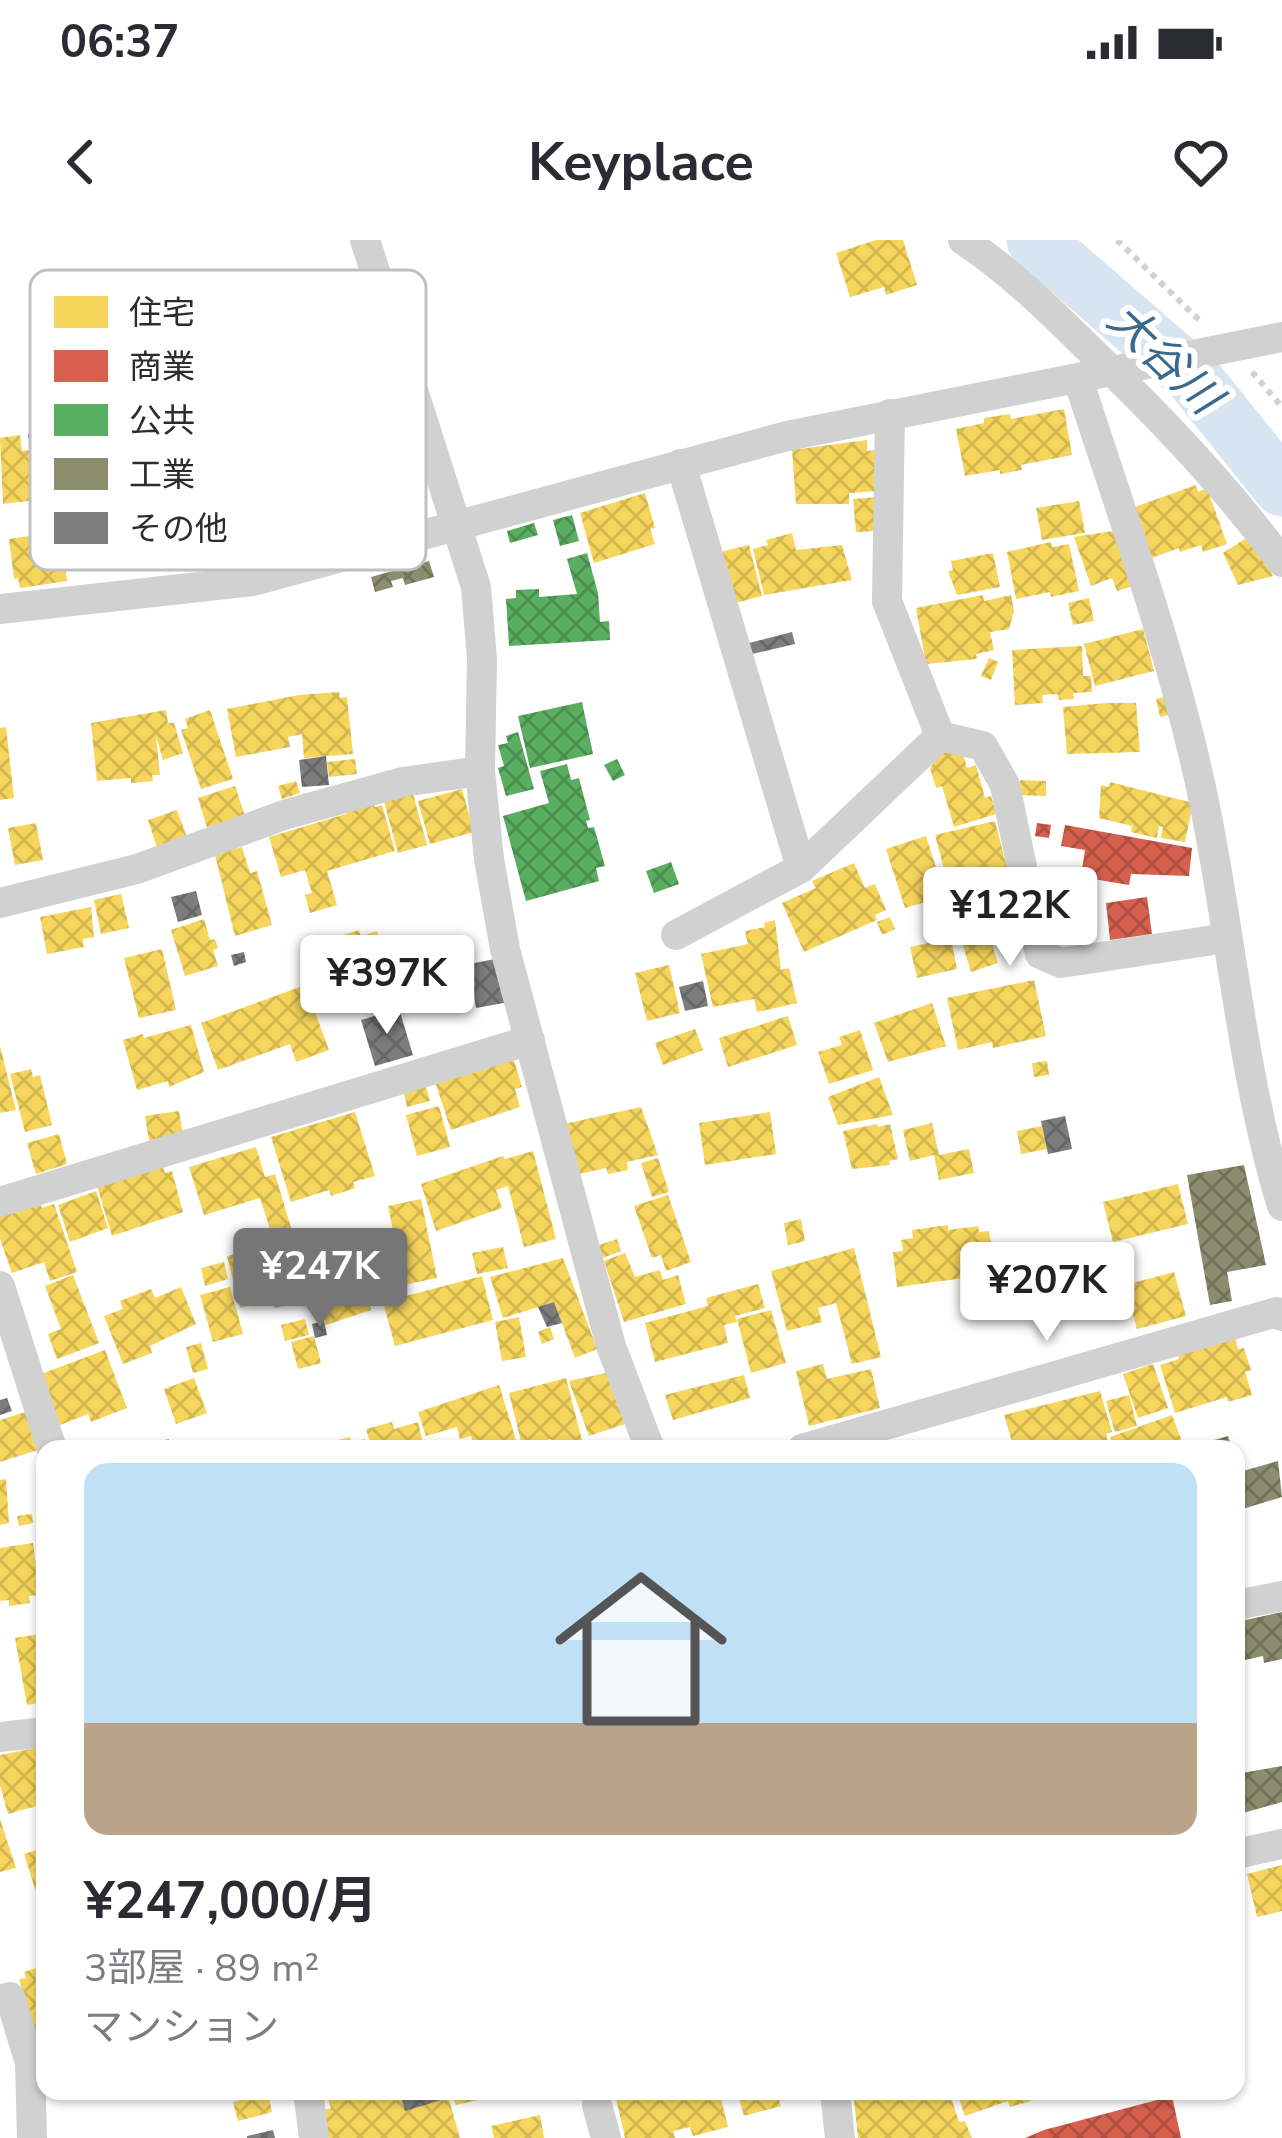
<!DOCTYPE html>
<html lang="ja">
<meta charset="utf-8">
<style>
:root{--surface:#fff;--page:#f7f7f7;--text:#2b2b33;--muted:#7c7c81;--accent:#767676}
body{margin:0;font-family:"Nunito Sans","Noto Sans JP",sans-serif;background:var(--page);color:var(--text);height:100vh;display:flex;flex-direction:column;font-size:45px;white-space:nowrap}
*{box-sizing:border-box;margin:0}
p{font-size:39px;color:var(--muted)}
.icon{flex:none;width:66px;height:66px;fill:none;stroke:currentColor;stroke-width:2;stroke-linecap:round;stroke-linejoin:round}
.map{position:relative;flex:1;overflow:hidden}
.drawer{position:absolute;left:36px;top:1200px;width:1209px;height:660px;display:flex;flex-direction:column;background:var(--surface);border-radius:24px;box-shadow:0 3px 9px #0004}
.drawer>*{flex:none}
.price{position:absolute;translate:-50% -102px;padding:0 27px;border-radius:12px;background:#fff;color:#222;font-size:39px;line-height:78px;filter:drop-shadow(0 3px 6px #0008)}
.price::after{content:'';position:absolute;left:50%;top:72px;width:36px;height:27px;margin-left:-18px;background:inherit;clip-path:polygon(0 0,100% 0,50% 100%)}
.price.current{background:var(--accent);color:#fff}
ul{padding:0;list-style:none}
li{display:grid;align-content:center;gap:24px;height:636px;padding:0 48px}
li span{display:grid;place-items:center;height:372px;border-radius:24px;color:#555}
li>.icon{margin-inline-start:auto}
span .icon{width:216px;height:216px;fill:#fffc;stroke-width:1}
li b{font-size:51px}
.status{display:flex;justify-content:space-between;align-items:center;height:84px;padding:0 60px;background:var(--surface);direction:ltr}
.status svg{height:33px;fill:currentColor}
header{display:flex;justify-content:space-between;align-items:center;height:156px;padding:0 48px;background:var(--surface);font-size:54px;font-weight:700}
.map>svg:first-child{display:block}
</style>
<div class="status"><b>06:37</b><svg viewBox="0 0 49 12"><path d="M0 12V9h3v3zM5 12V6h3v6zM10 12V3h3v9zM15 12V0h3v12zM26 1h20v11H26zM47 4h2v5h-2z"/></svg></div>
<header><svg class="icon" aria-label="back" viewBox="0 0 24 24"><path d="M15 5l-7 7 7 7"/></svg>Keyplace<svg class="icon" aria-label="heart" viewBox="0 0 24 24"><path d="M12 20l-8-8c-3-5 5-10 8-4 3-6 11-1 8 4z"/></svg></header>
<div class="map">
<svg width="1282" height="1898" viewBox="0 0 1282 1898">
<defs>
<pattern id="homes-cross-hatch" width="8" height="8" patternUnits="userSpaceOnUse" patternTransform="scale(3)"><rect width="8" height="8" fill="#f6d55c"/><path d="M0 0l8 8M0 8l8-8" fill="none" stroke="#d3b750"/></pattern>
<pattern id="shops-cross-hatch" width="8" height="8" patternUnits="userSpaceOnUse" patternTransform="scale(3)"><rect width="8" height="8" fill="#d6604d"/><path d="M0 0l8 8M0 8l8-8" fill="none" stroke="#ae4f40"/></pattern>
<pattern id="public-cross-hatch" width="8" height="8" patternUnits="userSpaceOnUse" patternTransform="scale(3)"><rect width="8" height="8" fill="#5aae61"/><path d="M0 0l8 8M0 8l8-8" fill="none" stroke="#4b8e50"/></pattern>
<pattern id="industry-cross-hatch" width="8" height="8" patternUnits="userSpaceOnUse" patternTransform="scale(3)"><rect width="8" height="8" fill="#8c8c6e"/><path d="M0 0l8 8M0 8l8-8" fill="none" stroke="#73735b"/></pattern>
<pattern id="building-cross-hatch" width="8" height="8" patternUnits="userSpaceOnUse" patternTransform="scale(3)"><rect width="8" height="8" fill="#7d7d7d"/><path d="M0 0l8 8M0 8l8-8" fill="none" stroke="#676767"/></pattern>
</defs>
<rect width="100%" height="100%" fill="#fff"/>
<g fill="url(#homes-cross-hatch)">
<path d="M876,0h27l14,45 -31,10 -2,-8 -34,10 -14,-44z"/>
<path d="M1064,169l8,46 -51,10 1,5 -22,4v-4l-35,6 -9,-47 28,-6v-5l26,-4 1,5z"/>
<path d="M20,195l2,16 52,-7 8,53 -37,9 -1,-7 -41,5 -3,-66z"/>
<path d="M867,200v11l9,-1 3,41 -30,2v11h-53l-4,-54z"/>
<path d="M1196,245l2,7 9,-4 20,56 -24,8 -2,-7 -21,7 -1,-4 -30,11 -17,-51z"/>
<path d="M645,253l10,35 -5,1 5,15 -61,19 -14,-50z"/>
<path d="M878,257l-1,34 -21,1 -3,-33z"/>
<path d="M1079,261l6,32 -43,7 -6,-32z"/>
<path d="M62,291l8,39 -4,1 1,10 -47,7 -2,-10 -4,1 -5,-40z"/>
<path d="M1113,291l20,55 -16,5 -5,-13 -21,8 -17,-49z"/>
<path d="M792,293l4,17 46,-5 10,35 -88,15 -11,-46 15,-4 -2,-5z"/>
<path d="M1248,297l25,39 -35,9 -15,-32z"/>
<path d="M1051,302l1,5 17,-3 10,47 -28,6 -1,-5 -34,7 -9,-47z"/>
<path d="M749,305l13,51 -30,8 -12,-52z"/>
<path d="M993,313l7,34 -43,8 -9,-24 5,-1 -2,-9z"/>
<path d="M983,355l1,6 27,-6 3,16 -5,18 -19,3 4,18 -18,4 1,5 -51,5 -10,-56z"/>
<path d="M1089,358l5,23 -21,4 -5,-22z"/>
<path d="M1143,389l11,42 -59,15 -11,-42z"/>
<path d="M1082,406l1,30h8l1,16 -19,1 1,6 -15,1 -1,-6 -16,1 1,8 -28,2 -3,-55z"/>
<path d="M989,418l9,4 -7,18 -10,-4z"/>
<path d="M339,452l1,6 7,-1 6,57 -49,4 -2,-24 -14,3 2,10 -54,10 -9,-48 72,-14z"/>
<path d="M1164,457l5,18 -9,2 -4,-18z"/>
<path d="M1106,463h30l4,49 -73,2 -4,-47z"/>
<path d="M166,470l2,13h6l9,30 -20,7 -7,-24 4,39h-8l1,6 -22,2v-5l-34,3 -6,-58z"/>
<path d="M210,470l23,69 -32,10 -20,-59 7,-2 -3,-9z"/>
<path d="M6,487l8,71 -14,2v-72z"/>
<path d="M961,508l6,20 9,-3 9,33 6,-2 5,18 -42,13 -12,-41 -6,2 -6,-20 10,-14z"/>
<path d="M355,519l2,15 -28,3 -2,-15z"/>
<path d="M1020,540l26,1v15l-27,-1z"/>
<path d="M296,541l4,12 -18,6 -4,-13z"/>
<path d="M1110,542l83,21 -8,39 -24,-4 2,-11 -4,-1 -2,12 -26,-6 1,-6 -33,-8 2,-33 8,2z"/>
<path d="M235,546l11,33 -38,12 -10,-33z"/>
<path d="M462,549l12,43 -44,12 -12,-43z"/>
<path d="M413,554l14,51 -29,8 -14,-51z"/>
<path d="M373,562l2,5 7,-2 13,46 -68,20 10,34 -27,8 -5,-18 7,-2 -7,-23 -24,7 -12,-40 77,-23 -1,-4z"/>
<path d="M177,570l10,27 -30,10 -9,-27z"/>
<path d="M995,581l13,51 -9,3 1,6 -51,7 -14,-53z"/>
<path d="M36,583l7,37 -28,5 -7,-37z"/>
<path d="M926,596l19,60 -40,12 -19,-59z"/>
<path d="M242,607l8,26 7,-2 15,54 -37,11 -20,-81z"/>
<path d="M854,623l11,25 10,-4 11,26 -11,5 2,5 -73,32 -22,-49 34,-15 -4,-7z"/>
<path d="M1015,645l15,52 -23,6 -14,-52z"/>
<path d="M121,654l8,34 -28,6 -7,-34z"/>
<path d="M91,667l3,30 -11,2 1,8 -37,7 -7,-37z"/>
<path d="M983,675l15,48 -27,9 -15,-49z"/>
<path d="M890,677l5,12 -13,6 -5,-13z"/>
<path d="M204,679l6,21 5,-1 3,9 -5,2 5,16 -33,10 -14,-46z"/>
<path d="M775,680l6,50 8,-2 8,35 -40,9 -3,-13 -41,8 -12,-53 47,-10 -3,-13 20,-4 -1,-4z"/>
<path d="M359,690l2,6 16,-5 14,44 -39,13 -4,-12 -26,9 -13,-39z"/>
<path d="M951,698l6,31 -40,9 -7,-31z"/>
<path d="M162,709l14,61 -37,8 -15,-60z"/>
<path d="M669,725l11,48 -33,8 -12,-48z"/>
<path d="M1034,740l12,56 -53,12 -1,-6 -34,8 -11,-52z"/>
<path d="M305,745l24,65 -33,12 -6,-18 -72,26 -17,-47z"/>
<path d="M932,763l14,43 -58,16 -14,-39z"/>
<path d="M788,776l9,29 -69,22 -9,-29z"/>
<path d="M191,785l13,47 -35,15 -1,-6 -31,9 -14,-50 20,-6 1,4z"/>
<path d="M695,789l8,21 -40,15 -8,-22z"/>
<path d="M860,790l13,40 -44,14 -11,-32 24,-7 -3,-8z"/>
<path d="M0,806l16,64 -16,3z"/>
<path d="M512,814l10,33 -7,2 5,18 -69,23 -17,-51z"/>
<path d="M1047,821l2,14 -15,2 -2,-14z"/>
<path d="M31,829l2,8 7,-2 12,50 -27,7 -15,-58z"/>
<path d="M423,835l7,26 -23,6 -6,-27z"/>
<path d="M879,837l14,38 -55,10 -10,-28z"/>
<path d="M439,866l11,41 -33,9 -11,-41z"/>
<path d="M641,867l17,48 -31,7 1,8 -20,4 -2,-6 -35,8 -11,-51z"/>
<path d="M179,871l5,30 -34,6 -5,-31z"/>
<path d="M355,872l20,64 -22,6 2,6 -24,8 -2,-6 -38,12 -20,-65z"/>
<path d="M770,872l6,42 -71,11 -6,-42z"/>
<path d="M932,883l7,32 30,-6 5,24 -35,7 -5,-25 -24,6 -7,-31z"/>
<path d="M877,884l1,3 12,-3 8,35 -9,2 1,4 -38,4 -9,-38z"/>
<path d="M1042,886l5,23 -26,5 -4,-23z"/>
<path d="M59,894l8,30 -31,10 -9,-31z"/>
<path d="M256,907l9,30 10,-3 17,57 -19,7 -13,-40 -56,17 -15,-48z"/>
<path d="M533,911l23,88 -32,8 -16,-61 -12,4 6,18 -66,23 -15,-47 82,-28 2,3z"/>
<path d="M658,918l11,34 -17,5 -11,-34z"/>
<path d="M163,927l2,6 7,-2 11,41 -71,24 -15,-50z"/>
<path d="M1178,944l10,40 -75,18 -10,-40z"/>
<path d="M96,951l12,37 -38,14 -12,-37z"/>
<path d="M668,955l23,67 -25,9 -5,-16 -9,3 -18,-52z"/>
<path d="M421,959l16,79 -33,7 -16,-79z"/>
<path d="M39,961l3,7 12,-4 23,68 -27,9 -6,-19 -32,11 -12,-34v-25z"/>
<path d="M801,979l4,22 -17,4 -4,-22z"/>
<path d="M948,985v5l30,-4 1,6 10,-1 2,13h6l4,37 -28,4 -1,-8 -75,10 -4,-35 10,-1 -2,-11 12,-2 -1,-8z"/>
<path d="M369,993l2,9 21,-4 7,35 -62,13 -9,-45z"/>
<path d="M293,999l14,53 -13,3 2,8 -21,5 -2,-8 -33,8 -13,-52z"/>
<path d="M617,999l4,12 -26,10 -5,-13z"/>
<path d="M503,1007l5,21 -31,6 -5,-21z"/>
<path d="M854,1008l27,109 -29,7 -16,-61 -18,5 4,14 -35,9 -16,-60z"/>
<path d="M625,1013l10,24 25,-7 3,10 15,-5 8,29 -62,18 -20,-61z"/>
<path d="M563,1018l34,91 -22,9 -21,-56 -51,16 -13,-41z"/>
<path d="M224,1022l4,17 -23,7 -4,-18z"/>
<path d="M1174,1032l12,44 -49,13 -12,-44z"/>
<path d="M73,1035l26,68 -42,16 -9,-25 13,-5 -16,-43z"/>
<path d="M482,1036l11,44 -98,26 -12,-44z"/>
<path d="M758,1044l7,24 -30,8 2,6 -13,3 4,18 -73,19 -10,-39 63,-17 -2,-8z"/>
<path d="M364,1046l7,24 -45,15 -7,-24z"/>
<path d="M181,1047l15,37 -46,22 2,7 -29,11 -19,-48 19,-7 -3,-8 31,-12 4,9z"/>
<path d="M230,1047l13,47 -30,8 -13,-47z"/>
<path d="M771,1070l15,53 -35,10 -14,-54z"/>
<path d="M519,1077l7,40 -24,4 -7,-39z"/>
<path d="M305,1079l4,16 -24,6 -4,-16z"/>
<path d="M550,1087l4,12 -12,5 -4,-12z"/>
<path d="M314,1096l7,27 -23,6 -7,-27z"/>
<path d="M1235,1097l3,12 6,-1 7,22 -6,2 7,23 -24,7 -1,-5 -52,16 -15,-48 19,-6 -1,-4z"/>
<path d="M201,1103l7,26 -15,4 -7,-26z"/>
<path d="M105,1110l22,58 -36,14 -3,-8 -33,13 -19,-51z"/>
<path d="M823,1124l4,15 44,-10 9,39 -71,18 -13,-55z"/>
<path d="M1153,1124l15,44 -30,10 -15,-44z"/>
<path d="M606,1133l19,51 -36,12 -20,-55z"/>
<path d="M744,1135l6,23 -77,22 -8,-25z"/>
<path d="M194,1138l13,35 -31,11 -12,-35z"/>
<path d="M566,1138l17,66 -29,5 -3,-10 -29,7 -13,-53z"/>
<path d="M499,1145l17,55 -41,9 -4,-13 -11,3 -3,-12 -31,9 -8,-24z"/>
<path d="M1100,1151l12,41 -6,2 2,8 -24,7h-70l-10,-34z"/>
<path d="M1129,1155l8,31 -22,6 -9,-31z"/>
<path d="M25,1172l13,38 -38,12v-42z"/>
<path d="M1172,1175l11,29 -14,5h-55l-4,-12z"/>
<path d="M392,1182l2,7 24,-7 5,21 12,-3 3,9h-66l-6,-20z"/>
<path d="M350,1197l1,6 14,-4 3,10h-65z"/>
<path d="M169,1199l2,10h-45v-2z"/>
<path d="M6,1239l3,44 -9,2v-45z"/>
<path d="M32,1274l1,9 -14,3 -2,-10z"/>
<path d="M33,1303l7,52 -11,1 1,7 -21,3v-6l-9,1v-53z"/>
<path d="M45,1393v69l-18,3 -12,-67z"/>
<path d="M45,1506v66l-6,1 -2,-7 -29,8 -8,-29v-30z"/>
<path d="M0,1579l16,49 -16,4z"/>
<path d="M45,1607v70h-1l-20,-63z"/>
<path d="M1282,1625v46l-25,6 -10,-43z"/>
<path d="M45,1725v71l-8,2 -18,-59 7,-1 -2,-6z"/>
<path d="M346,1851h53l6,20 43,-15 12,42h-136l-10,-25 17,-5 -4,-12z"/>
<path d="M450,1851h57v2l-51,12z"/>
<path d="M644,1851h75l9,36 -35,9 -3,-9 -17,4 2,7h-50l-9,-40z"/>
<path d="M737,1851h69v1l-27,8 2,6 -37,10z"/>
<path d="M891,1851h58l10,31 6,-1 7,17h-114l-4,-38z"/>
<path d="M956,1851h71l4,10 -21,6 -2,-6 -43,15z"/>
<path d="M268,1853l4,19 -34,9 -5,-19z"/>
<path d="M540,1875l4,23h-50l-3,-12z"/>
</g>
<g fill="url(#shops-cross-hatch)">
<path d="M1037,583l14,2 -2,13 -14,-2z"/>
<path d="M1065,585l127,23 -3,28 -58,-2 -2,11 -48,-8 4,-27 -24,-4z"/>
<path d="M1147,657l5,37 -42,6 -4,-37z"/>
<path d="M1172,1856l9,42h-156l19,-8z"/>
</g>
<g fill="url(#public-cross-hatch)">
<path d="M572,275l7,26 -19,5 -7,-26z"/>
<path d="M534,283l4,12 -28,8 -3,-12z"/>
<path d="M587,313l11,40 2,29 9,-1 1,19 -101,6 -3,-47 10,-1v-8l23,-1v8l38,-3 -10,-35z"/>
<path d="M582,462l11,52 -63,14 -12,-52z"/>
<path d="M518,492l16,57 -28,7 -8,-28 6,-2 -6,-21 10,-2 -2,-7z"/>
<path d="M617,519l8,16 -12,6 -9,-16z"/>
<path d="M567,524l4,16 8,-2 11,42 -4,1 2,7 6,-1 11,39 -9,2 3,13 -73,20 -23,-85 46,-13 -9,-32z"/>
<path d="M671,622l8,22 -25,9 -8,-22z"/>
</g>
<g fill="url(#industry-cross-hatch)">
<path d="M429,321l5,16 -29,8 -2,-7 -12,3 2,6 -18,5 -4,-15z"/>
<path d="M1244,925l22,100 -39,7 5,29 -22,4 -23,-130z"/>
<path d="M1228,1196l4,13h-44l-1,-1z"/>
<path d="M1278,1221l4,36 -46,14v-38z"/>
<path d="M1282,1372v47l-18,4 -1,-7 -27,6v-40z"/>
<path d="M1282,1526v36l-46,13v-41z"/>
</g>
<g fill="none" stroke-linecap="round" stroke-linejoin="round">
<path stroke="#d6e5f1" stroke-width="57" d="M1035,0l157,136 90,112"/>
</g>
<g fill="url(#building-cross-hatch)">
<path d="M42,191l2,14 -14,2 -2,-13z"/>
<path d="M792,392l3,12 -43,10 -3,-11z"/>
<path d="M326,516l3,29 -27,2 -3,-27z"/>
<path d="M196,651l6,24 -24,7 -7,-25z"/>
<path d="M244,712l2,10 -12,4 -3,-11z"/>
<path d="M500,718l9,44 -33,6 -3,-19 -29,6 -5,-25z"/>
<path d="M703,741l5,25 -23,5 -6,-24z"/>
<path d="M399,769l14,46 -38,11 -14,-46z"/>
<path d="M1065,876l7,33 -24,5 -7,-33z"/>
<path d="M554,1062l8,21 -15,4 -9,-20z"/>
<path d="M324,1081l3,14 -12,3 -3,-14z"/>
<path d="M7,1158l5,13 -12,4v-15z"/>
<path d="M399,1851h39l3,9 -36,11z"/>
<path d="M273,1890l2,8h-28v-2z"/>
</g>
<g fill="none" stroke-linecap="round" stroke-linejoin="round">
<g stroke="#d1d1d1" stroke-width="6" stroke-dasharray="6 6" stroke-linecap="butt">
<path d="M1117,0l83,81"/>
<path d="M1252,132l30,35"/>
</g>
<g stroke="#d1d1d1" stroke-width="30">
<path d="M365,0l111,347 6,72 -2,112 9,88 16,90 106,397 39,103"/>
<path d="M963,0c47,31 85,69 126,109 70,67 135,135 193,213"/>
<path d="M1078,139c44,136 94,273 124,413 29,137 39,279 80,414"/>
<path d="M0,369l253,-28 534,-145 495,-99"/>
<path d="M940,496l43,10 22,39 35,169 21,9 166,-25"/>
<path d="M801,628l139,-132 -53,-135 3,-187"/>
<path d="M0,663l137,-34 150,-55 116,-32 77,-11"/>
<path d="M676,695l125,-67 -120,-404"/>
<path d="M0,962l530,-162"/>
<path d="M0,1046l52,163"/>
<path d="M802,1209l475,-137 5,4"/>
<path d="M1236,1365l46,-9"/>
<path d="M0,1497l45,-5"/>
<path d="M1236,1614l46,-10"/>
<path d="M0,1760l10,-3 20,66 2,75"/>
<path d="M308,1851l6,47"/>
<path d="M835,1851l5,47"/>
<path d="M597,1865l9,33"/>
</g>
</g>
<g text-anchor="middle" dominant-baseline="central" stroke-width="12" stroke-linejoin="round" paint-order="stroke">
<g font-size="45" font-style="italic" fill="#3a698d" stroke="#fff">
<text transform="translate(1164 119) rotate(44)">大谷川</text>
</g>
</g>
<rect x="30" y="30" width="396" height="300" rx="18" fill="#fff" stroke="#c0c0c0" stroke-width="3"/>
<rect x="54" y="56" width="54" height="32" fill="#f6d55c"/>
<rect x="54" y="110" width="54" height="32" fill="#d6604d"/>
<rect x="54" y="164" width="54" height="32" fill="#5aae61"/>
<rect x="54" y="218" width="54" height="32" fill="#8c8c6e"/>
<rect x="54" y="272" width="54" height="32" fill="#7d7d7d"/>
<g font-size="33" fill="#2c2c2c">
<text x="129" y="84">住宅</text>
<text x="129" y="138">商業</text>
<text x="129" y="192">公共</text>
<text x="129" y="246">工業</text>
<text x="129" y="300">その他</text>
</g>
</svg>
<b class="price" style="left:1010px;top:729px">¥122K</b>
<b class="price" style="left:387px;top:797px">¥397K</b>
<b class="price current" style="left:320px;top:1090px">¥247K</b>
<b class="price" style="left:1047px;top:1104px">¥207K</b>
<section class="drawer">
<ul>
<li><span style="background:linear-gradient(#bfe0f5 70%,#b9a48a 0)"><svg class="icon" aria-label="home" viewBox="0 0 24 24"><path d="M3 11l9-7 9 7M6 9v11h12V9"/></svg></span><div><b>¥247,000/月</b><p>3部屋 · 89 m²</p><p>マンション</p></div></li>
</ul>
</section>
</div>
